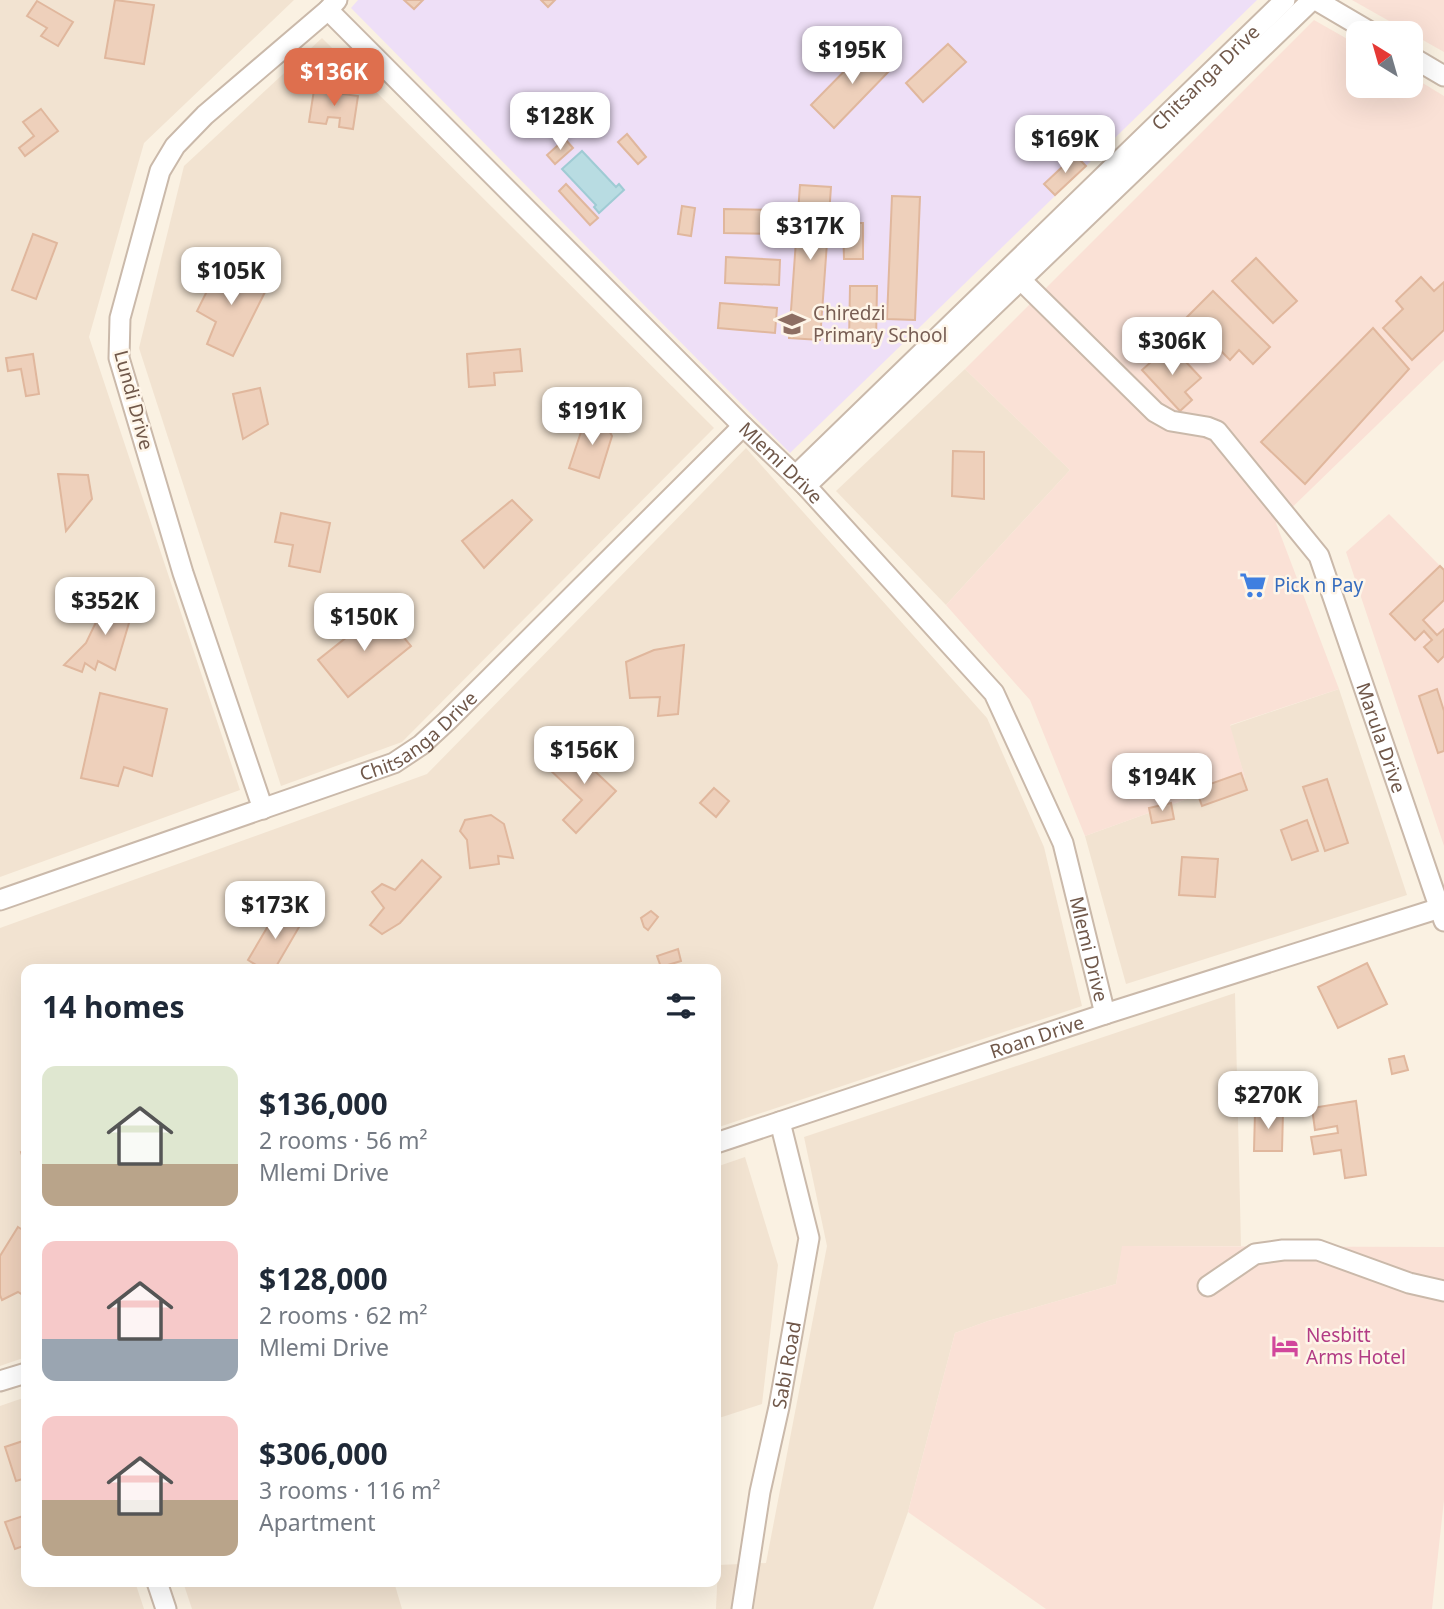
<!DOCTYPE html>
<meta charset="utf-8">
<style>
:root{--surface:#fff;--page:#f6f6f7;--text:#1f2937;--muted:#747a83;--accent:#de6f4e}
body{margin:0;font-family:"Noto Sans",sans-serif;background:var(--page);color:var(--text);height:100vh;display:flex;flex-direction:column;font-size:26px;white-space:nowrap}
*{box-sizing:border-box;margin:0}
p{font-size:23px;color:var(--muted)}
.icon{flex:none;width:38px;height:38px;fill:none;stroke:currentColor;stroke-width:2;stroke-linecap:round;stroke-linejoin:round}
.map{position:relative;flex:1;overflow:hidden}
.sheet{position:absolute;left:21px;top:964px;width:700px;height:623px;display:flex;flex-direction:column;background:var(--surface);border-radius:14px;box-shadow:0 7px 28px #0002}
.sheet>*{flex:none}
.needle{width:46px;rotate:323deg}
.fabs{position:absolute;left:1346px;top:21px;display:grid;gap:14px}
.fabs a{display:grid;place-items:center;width:77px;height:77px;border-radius:14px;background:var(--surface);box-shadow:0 7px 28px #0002;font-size:35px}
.price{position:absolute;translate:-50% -60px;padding:0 16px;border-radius:14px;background:#fff;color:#222;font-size:23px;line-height:46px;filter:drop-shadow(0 2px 4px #0008)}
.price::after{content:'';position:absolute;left:50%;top:42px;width:21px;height:16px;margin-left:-10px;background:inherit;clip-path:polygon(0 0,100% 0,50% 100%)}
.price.selected{background:var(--accent);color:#fff}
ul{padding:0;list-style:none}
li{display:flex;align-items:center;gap:21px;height:175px;padding:0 21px}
li span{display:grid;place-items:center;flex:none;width:196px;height:140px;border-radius:14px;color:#555}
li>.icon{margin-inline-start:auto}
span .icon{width:84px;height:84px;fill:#fffc;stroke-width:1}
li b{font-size:30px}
h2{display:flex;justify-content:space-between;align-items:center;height:84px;padding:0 21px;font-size:30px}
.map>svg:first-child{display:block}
</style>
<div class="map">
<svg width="1444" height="1609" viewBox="0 0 1444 1609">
<rect width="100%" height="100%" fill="#faf1e2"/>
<g fill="#f2e3d1">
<path d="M0,0h294l-150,143 -55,194 151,453 -240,87z"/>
<path d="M322,38l392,390 -312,314 -121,44 -142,-438 45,-182z"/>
<path d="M965,369l105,101 -124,135 -110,-114z"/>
<path d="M746,448l241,270 57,129 38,159 -366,122v-158h-690v387l-26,9v-438l427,-154z"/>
<path d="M1339,689l68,206 -281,89 -41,-148 160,-58 -16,-52z"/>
<path d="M1235,993l6,253h-118l-7,38 -128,37 -33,12 -47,179 -35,97h-157l2,-44 48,-2 61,-317 -23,-109z"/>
<path d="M745,1157l33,108 -16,139 -46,15v-252z"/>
<path d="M26,1397v185h109l9,27h-144v-203z"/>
<path d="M183,1582h211l8,27h-210z"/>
</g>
<g fill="#fae1d6">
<path d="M1352,0h92v52z"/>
<path d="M1314,20l44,25v41h52l1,-10 33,20v264l-168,163 63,166 -109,36 15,53 -160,58 -55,-136 -84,-95 124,-135 -105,-101z"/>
<path d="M1389,514l55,56v276l-98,-294z"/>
<path d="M1122,1246l322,1v253l-12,109h-386l-138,-97 47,-179 33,-12 128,-37z"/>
</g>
<path fill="#eedff7" d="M358,0h899l-467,453 -439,-445z"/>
<path fill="#b8dce2" stroke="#9fcbd4" stroke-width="2" d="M582,151l34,36 3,-3 5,6 -25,23 -5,-6 2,-2 -34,-36z"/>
<g fill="#eed0bb" stroke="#e0b79d" stroke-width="2">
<path d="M115,0l39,5 -10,59 -39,-6z"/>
<path d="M404,0h19l-9,9z"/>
<path d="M541,0h14l-7,7z"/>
<path d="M37,1l36,21 -15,24 -17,-10 6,-8 -20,-12z"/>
<path d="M871,44l23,22 -60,62 -23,-23z"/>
<path d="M948,44l18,18 -43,40 -17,-19z"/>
<path d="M314,90l44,6 -5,33 -14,-2 1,-9 -12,-1 -2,7 -17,-2z"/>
<path d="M41,109l17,22 -33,25 -6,-8 15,-12 -11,-14z"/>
<path d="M627,134l19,23 -8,7 -20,-22z"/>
<path d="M565,139l8,9 -18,16 -8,-9z"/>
<path d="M1075,155l11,11 -31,29 -11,-11z"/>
<path d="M566,184l32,34 -8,7 -31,-34z"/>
<path d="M800,185l31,2 -11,153 -31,-2z"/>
<path d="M892,196l28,1 -5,123 -28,-1z"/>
<path d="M682,206l13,2 -4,28 -13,-2z"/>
<path d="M724,209l54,1 -1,24 -53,-1z"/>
<path d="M843,223h20v36h-19z"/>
<path d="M33,234l24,9 -21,56 -24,-9z"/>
<path d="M726,257l54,3 -1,25 -54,-2z"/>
<path d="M1256,258l41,43 -24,22 -41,-42z"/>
<path d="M220,265l49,19 -36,72 -26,-12 9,-22 -19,-11z"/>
<path d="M1421,277l13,14 10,-9v48l-32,30 -29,-32 20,-19 -7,-8z"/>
<path d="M850,286h27l-1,57 -27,-1z"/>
<path d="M1213,291l57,56 -17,17 -14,-14 -9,10 -43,-43z"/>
<path d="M720,303l57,5 -2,25 -57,-5z"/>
<path d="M1373,328l36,41 -104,115 -44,-42z"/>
<path d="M1170,345l31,33 -16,14 7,8 -12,11 -38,-41z"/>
<path d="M520,349l2,22 -28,2 1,12 -26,2 -2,-33z"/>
<path d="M33,354l6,40 -13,2 -5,-27 -13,2 -2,-13z"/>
<path d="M260,388l8,36 -25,15 -10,-45z"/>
<path d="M601,415l11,21 -13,42 -30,-10 17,-51z"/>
<path d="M953,451l31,1v47l-32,-3z"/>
<path d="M58,474l30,1 4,24 -26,32z"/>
<path d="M512,500l20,20 -48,48 -22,-27z"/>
<path d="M281,513l49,10 -10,49 -31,-6 4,-21 -18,-3z"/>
<path d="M1440,566l4,4v30l-21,20 14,15 7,-6v27l-6,6 -14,-15 8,-7 -8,-9 -9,9 -25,-26z"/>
<path d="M109,595l25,11 -19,64 -17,-9 -3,9 -10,-7 -3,9 -18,-7 22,-22z"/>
<path d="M381,610l30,36 -63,51 -30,-37z"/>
<path d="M684,645l-6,69 -20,2 2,-19 -30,1 -4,-36 28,-12z"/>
<path d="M1437,689l7,22v40l-6,2 -19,-57z"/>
<path d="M100,693l67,16 -15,67 -28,-9 -6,19 -37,-8z"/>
<path d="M587,740l14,6 -16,16 31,29 -40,42 -13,-13 19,-20 -34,-32h18v-13l7,-6 6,8z"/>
<path d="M1241,773l6,17 -45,16 -6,-17z"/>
<path d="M1327,779l21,64 -23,8 -22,-64z"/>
<path d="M714,788l15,13 -13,16 -16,-14z"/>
<path d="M1171,803l3,16 -22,4 -3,-15z"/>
<path d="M491,815l13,9 9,34 -15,-2 1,8 -29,4 -3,-28 -7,-9 5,-11z"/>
<path d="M1307,820l11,31 -26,9 -11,-30z"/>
<path d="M1182,857l36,2 -3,38 -36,-2z"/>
<path d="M422,860l19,17 -41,46 -18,11 -12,-9 14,-17 -12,-16 10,-8 13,6z"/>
<path d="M278,909l24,13 -28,48h-10l-16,-10z"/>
<path d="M651,911l7,6 -10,13 -4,-3 -3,-9z"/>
<path d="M678,949l3,12 -20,6 -4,-11z"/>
<path d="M1367,963l20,41 -49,24 -20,-41z"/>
<path d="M1404,1056l4,14 -16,4 -3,-15z"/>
<path d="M1288,1080v26l-20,1v-10l-5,1v-17z"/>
<path d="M1356,1101l10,74 -21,3 -4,-28 -27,4 -3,-17 27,-4 -1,-7 -22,4 -3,-22z"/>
<path d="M1255,1112h28l-1,39h-28z"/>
<path d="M26,1150v18l-5,-16z"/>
<path d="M18,1227l8,5v65l-8,-5 -16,8 -2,-5v-39z"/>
<path d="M26,1440v38l-10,3 -11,-34z"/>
<path d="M23,1516l3,8v21l-11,4 -10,-27z"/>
</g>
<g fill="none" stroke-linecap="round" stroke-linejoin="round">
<defs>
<g id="minor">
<path id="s1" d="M337,0l-9,10 415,416 63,60 188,207 69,150 42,171"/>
<path d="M1316,0l56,33"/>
<path d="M1410,56l34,20"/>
<path id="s2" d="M1021,280l134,132 16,9 36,6 10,4 102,125 125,365"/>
<path id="s3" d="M795,476l490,-476"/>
<path d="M806,486l506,-486"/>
<path d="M263,809l-80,-236 -64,-215 1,-40 40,-147 15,-25 30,-31 123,-105"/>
<path id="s4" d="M0,900l394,-137 27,-18 26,-24 296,-295"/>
<path id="s5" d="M716,1143l389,-129 335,-106"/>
<path d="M1208,1286l47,-32 28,-4h35l91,33 35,8"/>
<path d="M0,1381l26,-8"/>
<path d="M157,1582l9,27"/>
<path id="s6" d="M742,1609l18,-117 19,-85 30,-169 -29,-116"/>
</g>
</defs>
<use href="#minor" stroke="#cab9aa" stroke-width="23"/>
<use href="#minor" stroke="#fff" stroke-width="19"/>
</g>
<defs>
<symbol id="school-bare" viewBox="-9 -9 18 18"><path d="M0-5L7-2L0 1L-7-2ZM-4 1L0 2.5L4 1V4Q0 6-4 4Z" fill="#8d6e63" stroke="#fef5e8" stroke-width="2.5" paint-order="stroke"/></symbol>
<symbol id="supermarket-bare" viewBox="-9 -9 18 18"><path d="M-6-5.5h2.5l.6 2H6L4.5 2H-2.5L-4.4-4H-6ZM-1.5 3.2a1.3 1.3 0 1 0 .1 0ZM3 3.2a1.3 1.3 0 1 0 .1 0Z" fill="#3f7fe0" stroke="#fef5e8" stroke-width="2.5" paint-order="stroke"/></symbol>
<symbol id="hotel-bare" viewBox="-9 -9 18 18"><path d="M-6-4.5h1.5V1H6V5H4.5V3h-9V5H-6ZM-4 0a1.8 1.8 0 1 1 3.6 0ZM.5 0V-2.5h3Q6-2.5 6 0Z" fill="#d1479c" stroke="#fef5e8" stroke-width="2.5" paint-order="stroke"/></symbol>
</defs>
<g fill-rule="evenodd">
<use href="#school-bare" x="773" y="305" width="38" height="38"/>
<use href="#supermarket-bare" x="1234" y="566" width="38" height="38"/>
<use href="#hotel-bare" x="1266" y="1327" width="38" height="38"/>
</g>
<g text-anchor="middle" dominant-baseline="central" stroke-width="5" stroke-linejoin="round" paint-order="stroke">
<g font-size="19" fill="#70584a" stroke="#fef5e8">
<text stroke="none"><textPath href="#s3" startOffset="572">Chitsanga Drive</textPath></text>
<text transform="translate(134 400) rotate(75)">Lundi Drive</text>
<text stroke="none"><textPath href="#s1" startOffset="654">Mlemi Drive</textPath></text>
<text stroke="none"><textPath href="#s4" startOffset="452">Chitsanga Drive</textPath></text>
<text stroke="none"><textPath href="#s2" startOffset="607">Marula Drive</textPath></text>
<text stroke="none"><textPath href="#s1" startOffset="1242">Mlemi Drive</textPath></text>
<text stroke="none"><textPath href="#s5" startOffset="338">Roan Drive</textPath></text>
<text stroke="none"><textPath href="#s6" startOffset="248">Sabi Road</textPath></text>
</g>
<g font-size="19" fill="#785e54" stroke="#fef5e8" text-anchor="start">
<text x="813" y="313">Chiredzi<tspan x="813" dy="22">Primary School</tspan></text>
</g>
<g font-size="19" fill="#366cbe" stroke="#fef5e8" text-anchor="start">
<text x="1274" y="585">Pick n Pay</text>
</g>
<g font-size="19" fill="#b23c85" stroke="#fef5e8" text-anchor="start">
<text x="1306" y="1335">Nesbitt<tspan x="1306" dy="22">Arms Hotel</tspan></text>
</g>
</g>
</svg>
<div class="fabs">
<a><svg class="needle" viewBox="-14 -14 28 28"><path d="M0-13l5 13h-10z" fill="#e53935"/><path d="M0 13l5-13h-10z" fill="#747a83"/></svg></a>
</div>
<b class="price" style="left:852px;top:86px">$195K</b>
<b class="price selected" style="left:334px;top:108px">$136K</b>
<b class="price" style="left:560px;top:152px">$128K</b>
<b class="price" style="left:1065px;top:175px">$169K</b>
<b class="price" style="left:810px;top:262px">$317K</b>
<b class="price" style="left:231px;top:307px">$105K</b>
<b class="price" style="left:1172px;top:377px">$306K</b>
<b class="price" style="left:592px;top:447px">$191K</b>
<b class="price" style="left:105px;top:637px">$352K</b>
<b class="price" style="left:364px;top:653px">$150K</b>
<b class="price" style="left:584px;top:786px">$156K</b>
<b class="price" style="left:1162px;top:813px">$194K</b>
<b class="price" style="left:275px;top:941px">$173K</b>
<b class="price" style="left:1268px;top:1131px">$270K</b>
<section class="sheet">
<h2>14 homes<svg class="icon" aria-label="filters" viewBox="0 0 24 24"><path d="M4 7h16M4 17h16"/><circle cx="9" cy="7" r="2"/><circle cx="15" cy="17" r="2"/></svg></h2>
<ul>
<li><span style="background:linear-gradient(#dfe7d0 70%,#b9a48a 0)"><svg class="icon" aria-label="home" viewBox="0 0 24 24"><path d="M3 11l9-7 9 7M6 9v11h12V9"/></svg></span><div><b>$136,000</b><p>2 rooms · 56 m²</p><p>Mlemi Drive</p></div></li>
<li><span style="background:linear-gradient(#f6c9c9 70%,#9aa5b1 0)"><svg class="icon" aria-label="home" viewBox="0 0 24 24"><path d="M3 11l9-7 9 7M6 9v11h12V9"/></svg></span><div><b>$128,000</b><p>2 rooms · 62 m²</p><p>Mlemi Drive</p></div></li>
<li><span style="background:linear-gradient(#f6c9c9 60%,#b9a48a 0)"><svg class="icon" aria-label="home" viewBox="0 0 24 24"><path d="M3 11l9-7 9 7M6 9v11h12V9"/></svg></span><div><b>$306,000</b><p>3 rooms · 116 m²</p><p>Apartment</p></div></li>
</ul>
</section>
</div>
